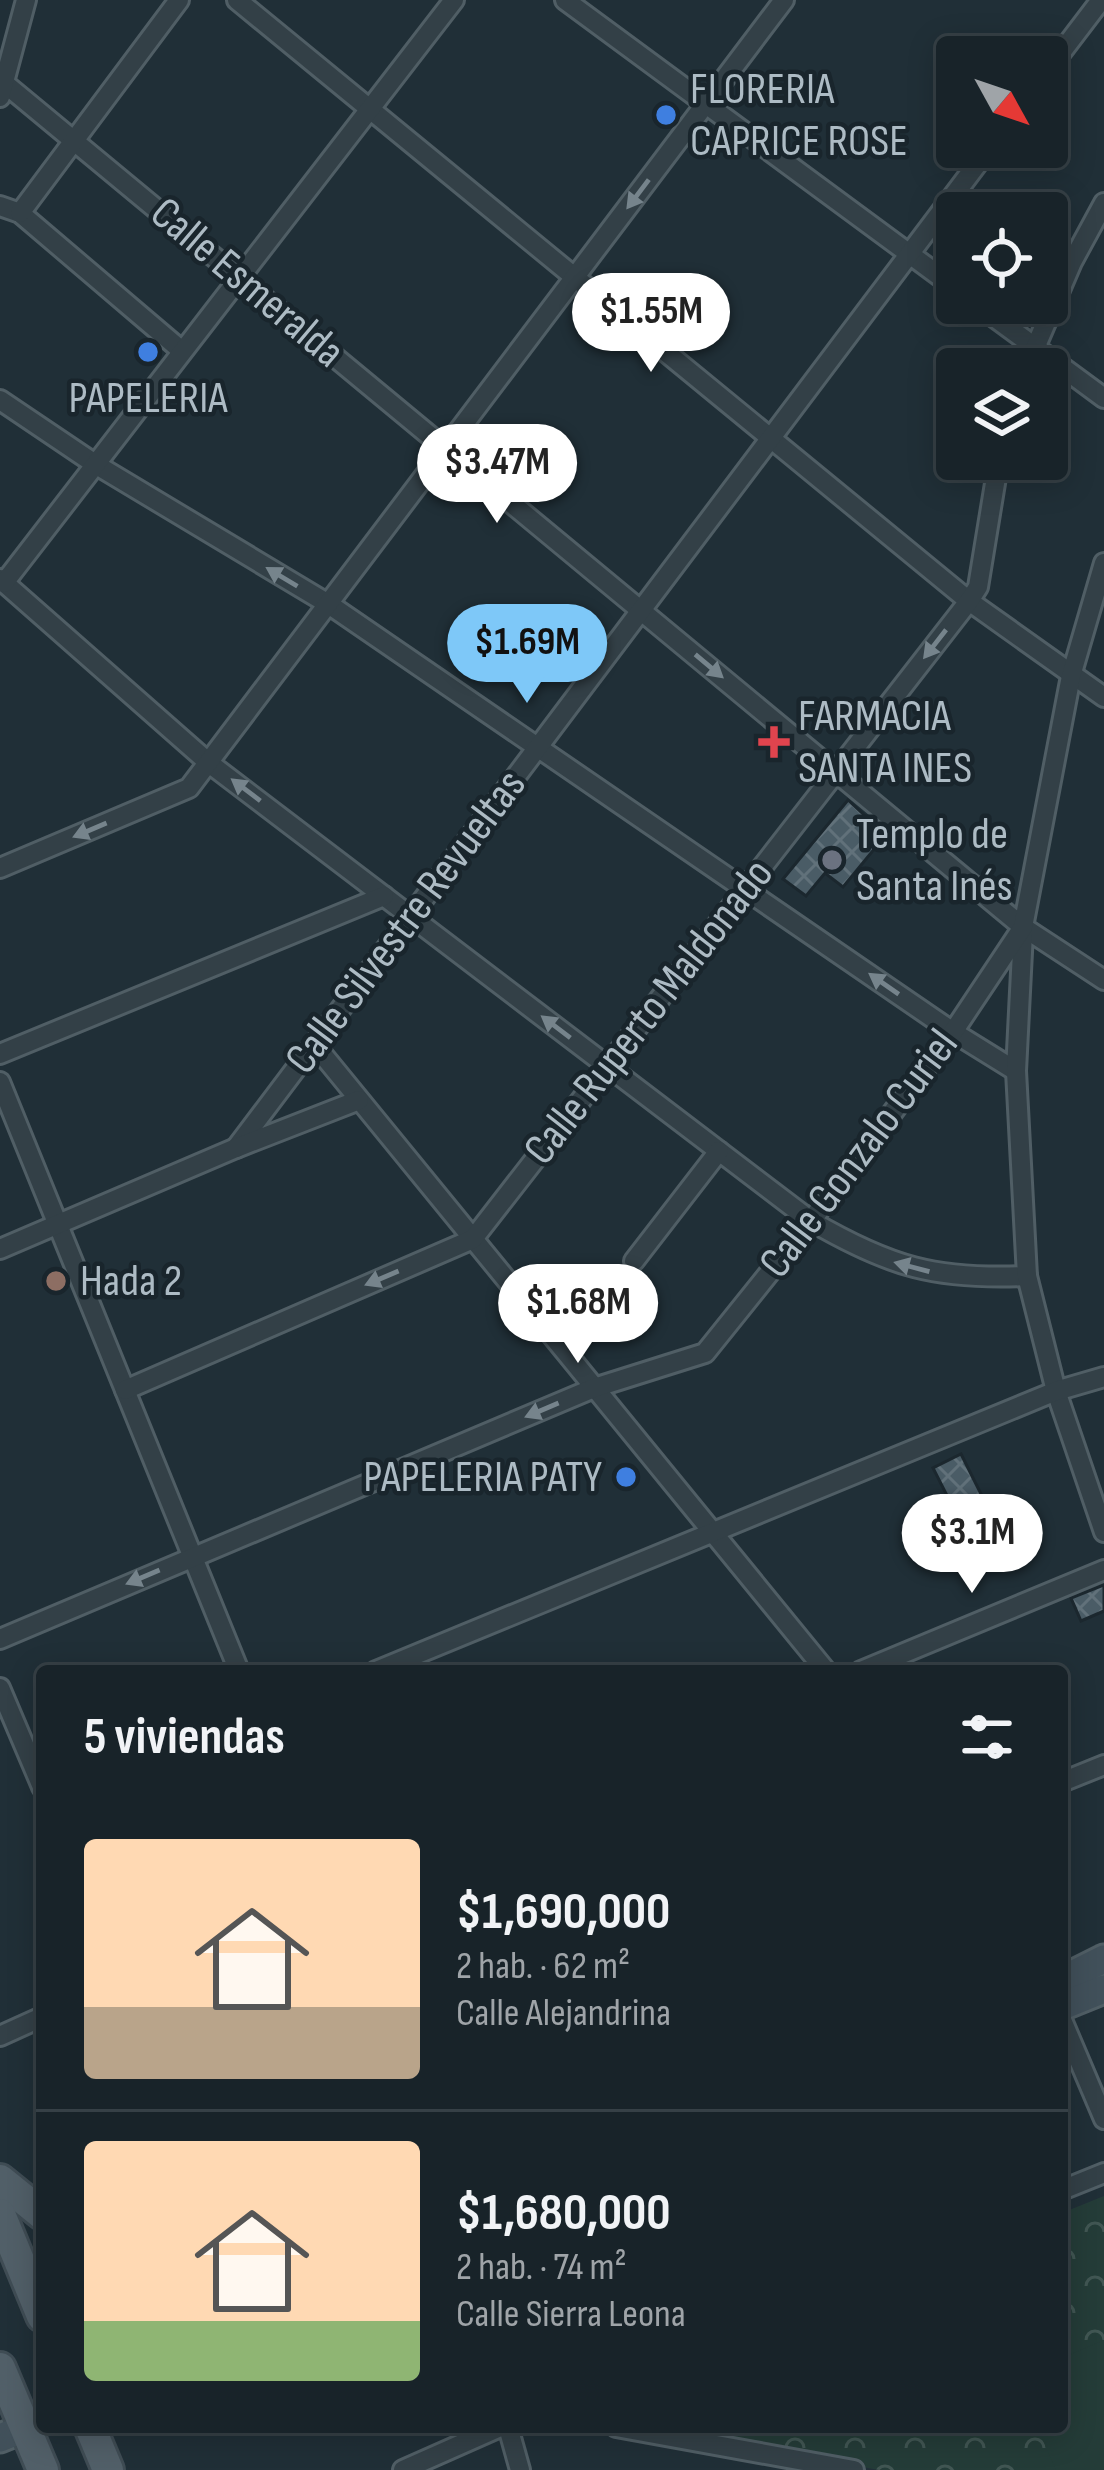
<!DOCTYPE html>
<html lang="es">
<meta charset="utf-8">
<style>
:root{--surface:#182329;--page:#212b31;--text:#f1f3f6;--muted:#9fa4a8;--line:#364046;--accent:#7ec8f8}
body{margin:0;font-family:"Sofia Sans Condensed",sans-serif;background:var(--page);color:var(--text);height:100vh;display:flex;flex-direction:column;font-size:45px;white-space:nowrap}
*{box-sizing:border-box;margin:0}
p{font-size:39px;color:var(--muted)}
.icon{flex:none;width:66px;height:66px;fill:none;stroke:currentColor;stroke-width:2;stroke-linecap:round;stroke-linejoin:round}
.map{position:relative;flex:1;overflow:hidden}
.side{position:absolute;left:36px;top:1665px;width:1032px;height:768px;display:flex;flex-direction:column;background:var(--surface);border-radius:12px;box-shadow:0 6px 30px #0003,0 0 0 3px var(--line)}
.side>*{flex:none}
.needle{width:78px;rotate:130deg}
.controls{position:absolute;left:936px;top:36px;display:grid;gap:24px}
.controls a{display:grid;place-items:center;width:132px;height:132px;border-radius:12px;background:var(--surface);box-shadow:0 6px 30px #0003,0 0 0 3px var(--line);font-size:60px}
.price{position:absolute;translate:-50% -102px;padding:0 27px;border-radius:42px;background:#fff;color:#222;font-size:39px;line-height:78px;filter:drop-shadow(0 3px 6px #0008)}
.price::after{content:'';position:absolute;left:50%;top:72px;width:36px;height:27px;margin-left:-18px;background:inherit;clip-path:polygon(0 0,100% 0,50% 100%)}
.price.on{background:var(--accent);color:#111}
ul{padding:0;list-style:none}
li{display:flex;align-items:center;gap:36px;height:300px;padding:0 48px}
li+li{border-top:3px solid var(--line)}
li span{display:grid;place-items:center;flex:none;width:336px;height:240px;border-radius:12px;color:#555}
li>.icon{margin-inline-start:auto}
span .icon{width:144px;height:144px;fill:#fffc;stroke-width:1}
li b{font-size:51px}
h2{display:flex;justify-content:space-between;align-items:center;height:144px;padding:0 48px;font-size:51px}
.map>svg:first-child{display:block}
</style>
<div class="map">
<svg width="1104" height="2470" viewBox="0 0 1104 2470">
<defs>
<pattern id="park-crowns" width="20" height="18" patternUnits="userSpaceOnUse" patternTransform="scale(3)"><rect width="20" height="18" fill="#243c38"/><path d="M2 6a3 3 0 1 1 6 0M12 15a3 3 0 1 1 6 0" fill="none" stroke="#415653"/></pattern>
<pattern id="building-cross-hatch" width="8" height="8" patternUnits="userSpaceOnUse" patternTransform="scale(3)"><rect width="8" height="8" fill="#4a5c66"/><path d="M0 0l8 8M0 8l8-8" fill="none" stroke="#61717a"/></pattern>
</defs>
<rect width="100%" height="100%" fill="#202f37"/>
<path fill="url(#park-crowns)" d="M1104,2196v274h-225l-231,-43h414v-214z"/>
<path fill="#243c38" d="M1104,2340v130h-48l-19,-43h25v-69z"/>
<g fill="url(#building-cross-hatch)" stroke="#1b272e" stroke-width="3">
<path d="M848,800l28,26 -10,12 10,9 -33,40 -18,-14 -19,23 -23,-17z"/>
<path d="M961,1454l30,60 -28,13 -30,-59z"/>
<path d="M1104,1585v26l-23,10 -10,-23z"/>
</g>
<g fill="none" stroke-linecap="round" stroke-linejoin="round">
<defs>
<g id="street">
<path d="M237,0l732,601 135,96"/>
<path d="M565,0l392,289"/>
<path d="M1047,71l54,-71"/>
<path d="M4,83l1019,844 81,53"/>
<path d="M0,97l26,-97"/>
<path d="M0,206l20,7 162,138"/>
<path d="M20,213l159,-213"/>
<path d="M975,303l129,95"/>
<path d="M1026,369l46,-107 32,-59"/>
<path d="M0,400l95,64 235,141 623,427 63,39"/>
<path d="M0,579l209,184 602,458c79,46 125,59 216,55"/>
<path d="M4,583l450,-583"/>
<path d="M0,868l189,-80 595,-788"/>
<path d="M1023,932l-7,139 11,205 29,115 48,141"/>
<path d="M314,1044l512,627"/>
<path d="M0,1054l384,-158"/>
<path d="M0,1082l239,589"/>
<path d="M236,1148l754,-1001"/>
<path d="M0,1249l236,-101 123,-48"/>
<path d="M634,1261l85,-110"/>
<path d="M125,1390l348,-151 496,-638 9,-14 21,-128"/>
<path d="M0,1639l594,-251 111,-35 106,-132 142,-189 70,-105 48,-251 33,-113"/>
<path d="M376,1671l680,-280 48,-14"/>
<path d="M861,1671l243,-101"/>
<path d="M0,1688l42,99"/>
<path d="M1062,1782l42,-17"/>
<path d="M1062,2020l42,99"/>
<path d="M0,2036l42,-19"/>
<path d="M1062,2190l42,-17"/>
<path d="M508,2427l12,43"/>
<path d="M616,2427l238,43"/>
<path d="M403,2470l97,-43"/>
</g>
<g id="secondary">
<path d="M1062,1980l42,-21"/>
<path d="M1062,2006l42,-17"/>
<path d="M0,2438l42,-17"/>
</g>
<g id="primary">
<path d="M0,2180l42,34"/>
<path d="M0,2214l42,102"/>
<path d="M0,2368l43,102"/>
<path d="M90,2427l18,43"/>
</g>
</defs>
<use href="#street" stroke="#505e65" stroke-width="24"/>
<use href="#secondary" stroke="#505e65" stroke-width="33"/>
<use href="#primary" stroke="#3f4c54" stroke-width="36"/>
<use href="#street" stroke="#334047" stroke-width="18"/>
<use href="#secondary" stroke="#41505a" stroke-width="27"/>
<use href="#primary" stroke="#515f68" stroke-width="30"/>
</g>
<defs><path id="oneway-solid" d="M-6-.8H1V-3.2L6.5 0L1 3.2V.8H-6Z" transform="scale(3)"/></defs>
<g fill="#76848c">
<use href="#oneway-solid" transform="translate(638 194) rotate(127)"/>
<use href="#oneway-solid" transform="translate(282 577) rotate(-149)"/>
<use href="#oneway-solid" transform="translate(935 644) rotate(128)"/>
<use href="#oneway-solid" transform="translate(709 666) rotate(40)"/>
<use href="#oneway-solid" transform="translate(246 790) rotate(-143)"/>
<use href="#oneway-solid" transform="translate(90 830) rotate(157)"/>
<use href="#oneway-solid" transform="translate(884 984) rotate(-145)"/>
<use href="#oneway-solid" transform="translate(556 1027) rotate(-143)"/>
<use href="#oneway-solid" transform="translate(912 1267) rotate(-165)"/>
<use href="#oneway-solid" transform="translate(382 1278) rotate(157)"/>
<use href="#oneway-solid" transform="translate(542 1410) rotate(157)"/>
<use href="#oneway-solid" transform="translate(143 1577) rotate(157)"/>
</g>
<g fill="#3f7fe0" stroke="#19252c" stroke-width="4.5">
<circle cx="666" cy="115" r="12"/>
<circle cx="148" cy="352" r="12"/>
<circle cx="626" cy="1477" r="12"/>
</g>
<path fill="#e0444e" stroke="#19252c" stroke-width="4.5" d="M768 724h12v12h12v12h-12v12h-12v-12h-12v-12h12z"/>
<circle fill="#6b7280" stroke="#19252c" stroke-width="4.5" cx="832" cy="860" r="12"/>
<circle fill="#8d6e63" stroke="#19252c" stroke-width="4.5" cx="56" cy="1281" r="12"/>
<g text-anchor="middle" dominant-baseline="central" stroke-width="9" stroke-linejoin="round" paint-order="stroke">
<g font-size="45" fill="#adbbc4" stroke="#19252c" text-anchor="start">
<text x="690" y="89">FLORERIA<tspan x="690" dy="52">CAPRICE ROSE</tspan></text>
<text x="148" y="398" text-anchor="middle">PAPELERIA</text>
<text x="798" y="716">FARMACIA<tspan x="798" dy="52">SANTA INES</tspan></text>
<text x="856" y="834">Templo de<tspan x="856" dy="52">Santa Inés</tspan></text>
<text x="80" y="1281">Hada 2</text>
<text x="602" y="1477" text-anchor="end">PAPELERIA PATY</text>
</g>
<g font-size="45" fill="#adbbc4" stroke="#19252c">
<text transform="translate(247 283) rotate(40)">Calle Esmeralda</text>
<text transform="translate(406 922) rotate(-53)">Calle Silvestre Revueltas</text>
<text transform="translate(649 1012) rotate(-52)">Calle Ruperto Maldonado</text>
<text transform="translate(859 1154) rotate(-53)">Calle Gonzalo Curiel</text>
</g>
</g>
</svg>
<div class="controls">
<a><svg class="needle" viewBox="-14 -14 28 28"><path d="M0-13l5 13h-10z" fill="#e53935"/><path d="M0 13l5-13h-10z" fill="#9fa4a8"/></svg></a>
<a><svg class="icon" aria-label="locate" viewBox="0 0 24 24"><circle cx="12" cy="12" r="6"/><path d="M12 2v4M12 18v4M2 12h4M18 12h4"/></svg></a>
<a><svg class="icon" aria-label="layers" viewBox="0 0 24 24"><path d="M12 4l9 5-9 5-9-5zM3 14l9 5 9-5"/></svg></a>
</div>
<b class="price" style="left:651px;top:375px">$1.55M</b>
<b class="price" style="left:497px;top:526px">$3.47M</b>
<b class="price on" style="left:527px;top:706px">$1.69M</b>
<b class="price" style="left:578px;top:1366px">$1.68M</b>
<b class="price" style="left:972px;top:1596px">$3.1M</b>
<section class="side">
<h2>5 viviendas<svg class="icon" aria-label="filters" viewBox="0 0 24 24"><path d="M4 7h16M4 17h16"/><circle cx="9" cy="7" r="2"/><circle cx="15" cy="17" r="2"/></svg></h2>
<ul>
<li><span style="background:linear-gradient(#ffd9b3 70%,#b9a48a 0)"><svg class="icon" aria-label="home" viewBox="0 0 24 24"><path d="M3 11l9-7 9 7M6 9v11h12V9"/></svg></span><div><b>$1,690,000</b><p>2 hab. · 62 m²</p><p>Calle Alejandrina</p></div></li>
<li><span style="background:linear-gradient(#ffd9b3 75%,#8fb573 0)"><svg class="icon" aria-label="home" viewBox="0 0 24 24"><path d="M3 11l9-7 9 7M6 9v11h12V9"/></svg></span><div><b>$1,680,000</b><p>2 hab. · 74 m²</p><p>Calle Sierra Leona</p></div></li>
</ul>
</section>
</div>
